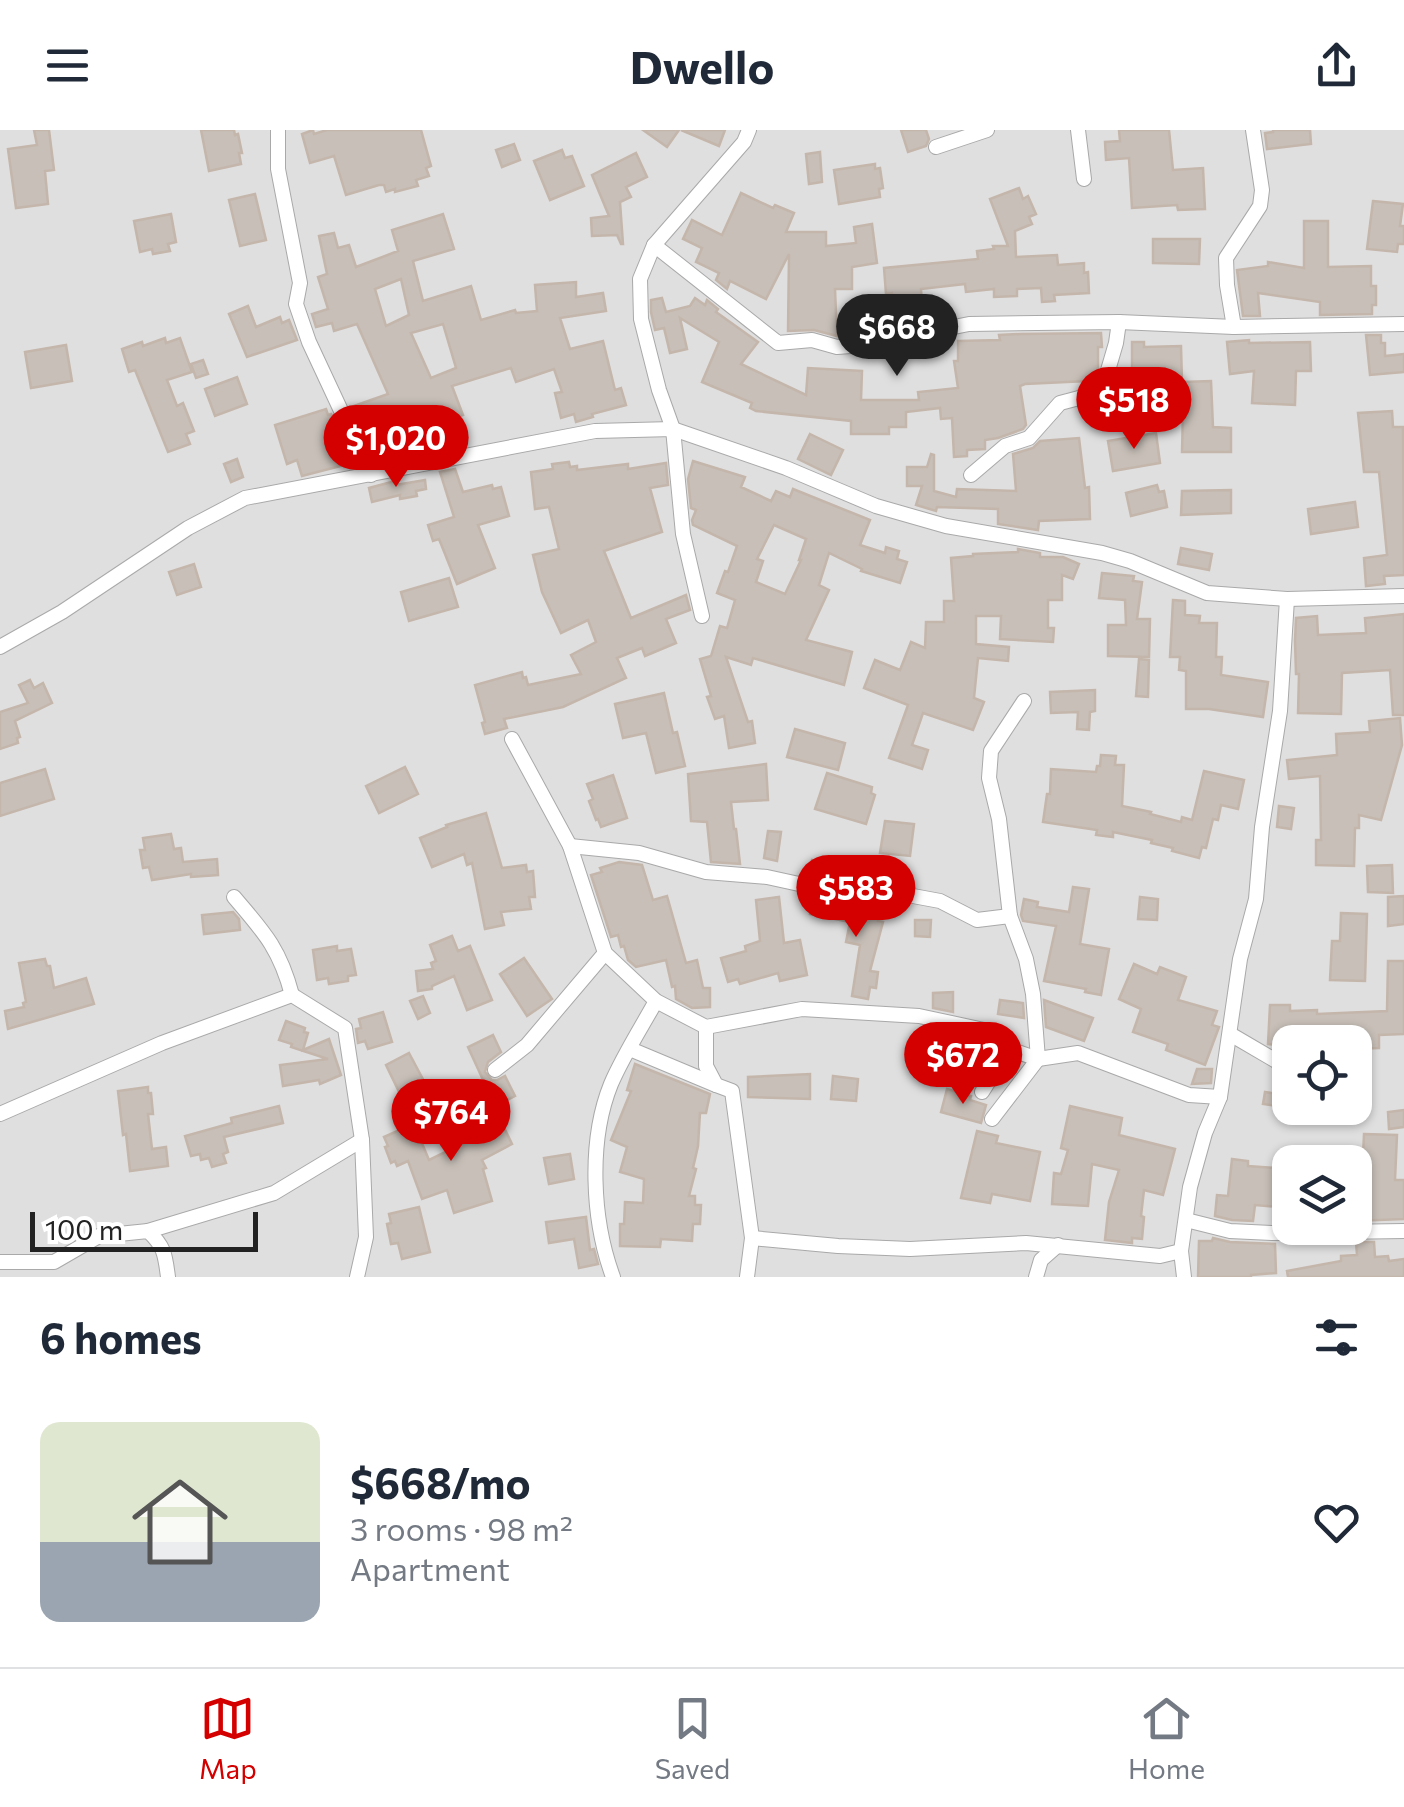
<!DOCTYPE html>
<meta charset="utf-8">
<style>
:root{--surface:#fff;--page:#f2f2f3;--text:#1f2937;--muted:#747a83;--line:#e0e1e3;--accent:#d40000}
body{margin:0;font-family:Commissioner,sans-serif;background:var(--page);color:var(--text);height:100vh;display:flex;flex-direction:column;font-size:38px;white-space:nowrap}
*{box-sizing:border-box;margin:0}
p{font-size:32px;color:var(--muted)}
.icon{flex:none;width:55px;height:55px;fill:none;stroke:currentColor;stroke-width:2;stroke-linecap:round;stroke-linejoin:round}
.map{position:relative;height:1147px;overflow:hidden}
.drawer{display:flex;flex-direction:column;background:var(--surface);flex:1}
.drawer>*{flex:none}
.tools{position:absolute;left:1272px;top:895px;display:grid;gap:20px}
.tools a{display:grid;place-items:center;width:100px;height:100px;border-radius:20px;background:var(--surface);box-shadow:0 2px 8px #0004;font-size:50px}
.scale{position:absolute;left:30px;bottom:25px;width:228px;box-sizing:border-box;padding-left:10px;border:5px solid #222;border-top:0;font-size:28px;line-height:35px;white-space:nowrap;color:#222;-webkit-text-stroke:8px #fff;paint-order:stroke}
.price{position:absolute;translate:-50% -85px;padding:0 22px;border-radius:35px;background:var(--accent);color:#fff;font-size:32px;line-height:65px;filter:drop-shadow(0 2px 5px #0008)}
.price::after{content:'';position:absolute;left:50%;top:60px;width:30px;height:22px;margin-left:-15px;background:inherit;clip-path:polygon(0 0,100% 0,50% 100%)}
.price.current{background:#222;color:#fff}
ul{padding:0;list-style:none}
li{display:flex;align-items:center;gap:30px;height:250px;padding:0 40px}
li span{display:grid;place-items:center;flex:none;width:280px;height:200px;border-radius:20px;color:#555}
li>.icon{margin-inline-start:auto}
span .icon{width:120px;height:120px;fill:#fffc;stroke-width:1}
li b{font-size:42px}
h2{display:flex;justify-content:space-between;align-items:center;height:120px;padding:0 40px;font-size:42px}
header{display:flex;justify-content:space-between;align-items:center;height:130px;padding:0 40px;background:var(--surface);font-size:45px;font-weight:700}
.dock{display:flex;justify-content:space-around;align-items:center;height:140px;border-top:2px solid var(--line);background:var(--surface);font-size:28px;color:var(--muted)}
.dock a{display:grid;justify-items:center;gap:5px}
.dock .current{color:var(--accent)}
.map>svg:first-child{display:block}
</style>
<header><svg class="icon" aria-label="menu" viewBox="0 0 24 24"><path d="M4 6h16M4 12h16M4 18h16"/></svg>Dwello<svg class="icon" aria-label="share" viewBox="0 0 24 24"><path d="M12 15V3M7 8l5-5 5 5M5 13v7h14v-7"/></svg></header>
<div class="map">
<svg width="1404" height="1147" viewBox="0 0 1404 1147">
<rect width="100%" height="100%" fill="#f2efe9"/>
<path fill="#e0dfdf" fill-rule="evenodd" d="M0,0h1404v1147h-1404zM1290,912h65v66h-65zM1290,1032h65v66h-65z"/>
<g fill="#c7bfb8" stroke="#c4b6ab" stroke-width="2.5" fill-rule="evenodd">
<path d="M34,0h15l5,40 -9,1 3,33 -32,4 -8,-59 29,-4z"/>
<path d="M201,0h33l1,5 3,-1 4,19h-3l2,11 -32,7z"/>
<path d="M313,0l1,4 13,-4h94l10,36 -5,2 3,8 -13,4 2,6 -23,6v-3l-9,3 -2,-7h-5l-33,10 -12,-39 -24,7 -8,-29z"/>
<path d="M643,0h36l-12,17z"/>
<path d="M681,0h44l-6,16z"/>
<path d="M901,0h25l3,9 -3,7 -18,6z"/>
<path d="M1119,0h50l4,40 30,-2 2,41 -27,1 -1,-5 -45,3 -3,-50 -23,2 -1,-18 15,-1z"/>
<path d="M1273,0h37l1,14 -44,5 -2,-16 8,-1z"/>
<path d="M514,14l6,16 -18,7 -6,-17z"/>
<path d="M562,20l3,8 7,-2 12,30 -34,14 -16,-39z"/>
<path d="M820,22l2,30 -13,2 -3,-30z"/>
<path d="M636,23l11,24 -21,10 5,10 -11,5 3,42h-2l-4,-9 -25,1 -1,-18 18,-2 -17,-41z"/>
<path d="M875,34v5l5,-1 3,20 -4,1 1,8 -41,7 -5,-34z"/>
<path d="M1019,58l4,11 5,-3 8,18 -7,3 3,7 -17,7 1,26 41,-2 1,10 26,-2v10l4,-1 1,21 -35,2 1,6 -13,1 -1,-14 -24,1v7l-23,1v-8l-28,3 -1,-8 -44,5 2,27 -29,3 -2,-26 -6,1 -2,-26 94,-9 -1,-8 17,-2 -1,-3h15l-18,-47z"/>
<path d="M741,63l32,15 2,-3 19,8 -8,19h40v14l30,-3 -2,-16 18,-3 5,39 -25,4v22h-17l2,47 -23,-6 -26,1 1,-77 -23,45 -36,-18 -3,8 -11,-9 3,-7 -23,-11 6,-14 -19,-9 9,-19 30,15z"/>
<path d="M255,64l11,46 -26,6 -11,-46z"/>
<path d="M1373,71l30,3 -3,22h4v18h-6l-1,8 -30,-3z"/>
<path d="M171,84l5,28 -8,2 2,7 -17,3 -1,-5 -12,3 -6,-31z"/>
<path d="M443,84l11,35 -41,12 10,40 48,-15 10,34 34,-10 1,3 21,-2 -2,-26 41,-3v15l27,-4 3,18 -46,7 10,31 33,-8 12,49 6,-2 5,17 -34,9 1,3 -17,5 -2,-8 -13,4 -6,-25 7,-1 -8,-23 -38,13 -5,-14 -59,18 11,29 -21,8 -2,-7 -72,27 -17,-36 37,-13 -31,-70 -23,7 -2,-8 -16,4 -4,-13 16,-5 -10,-32 9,-3 -8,-38 15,-3 4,15 11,-3 7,22 42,-16 -6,-21zM401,149l8,36 -23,11 -11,-37zM443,194l13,44 -25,10 -20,-45z"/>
<path d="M1304,91h24v46l43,-1v20h5v19h-4v9l-52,1v-13l-62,-9 2,23h-17l-6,-46 31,-4v-4l36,6z"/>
<path d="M1153,109h47l-1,25 -46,-1z"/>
<path d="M662,168l4,14 24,-6 5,-8 10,7 2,-5 11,9 -2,3 42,30 -17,22 65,31 2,-27 54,3 -1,29h58l-1,-8 40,-4 -4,-27h4v-20l42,-1 -1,-5 21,-1 81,-1 1,14h-4v21l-3,9 -7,4 -63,3 -5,2 6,39 -3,4 -25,9 -13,2v9l-18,1v6l-13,1 -2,-39 -11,1 -1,-11 -34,4v15h-17v7h-38v-13l-95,-10 -6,-3 2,-5 -50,-21 17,-40 -39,-24 7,31 -17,4 -6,-25 -9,2 -4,-18v-12z"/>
<path d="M248,176l8,21 24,-10 2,6 7,-3 8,20 -50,17 -18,-43z"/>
<path d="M1366,205h15v8h4v13l19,-2v18l-34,3z"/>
<path d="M165,208l1,5 14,-5 12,34 -25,8 10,26 6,-3 11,28 -8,3 4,10 -22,8 -33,-82 -6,2 -7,-23 20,-7 1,4z"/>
<path d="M1249,210v3l61,-1 1,29h-15l-1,34 -43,-2 2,-32 -24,3 -3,-32z"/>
<path d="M1132,212h12v5l37,-1 1,36 29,-1 2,46 18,1v24h-49l1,-41 -19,1 -2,-37 -30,1z"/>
<path d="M66,215l6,36 -41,7 -6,-36z"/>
<path d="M203,230l5,14 -12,4 -5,-14z"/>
<path d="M237,247l10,27 -32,12 -10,-27z"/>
<path d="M326,279l2,6 3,-1 17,36 -8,2 4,13 -42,11 -5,-16 -10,4 -12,-39z"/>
<path d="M1392,281l1,16h10l1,148 -20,1 1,8 -19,2 -2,-28 23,-3 -8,-83h-15l-6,-59z"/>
<path d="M1156,303l4,30 -47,8 -5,-30z"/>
<path d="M810,304l33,16 -12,25 -33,-16z"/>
<path d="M1079,308l6,50 4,-1 1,32 -51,2 -1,9 -40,-6v-15l-61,-2 -1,4 -20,-6 6,-19h-15v-19h20l4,-13 3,1v36l22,6 1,-8 59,2 -3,-37 20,-6 7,-7z"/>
<path d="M237,329l6,18 -12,5 -7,-18z"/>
<path d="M693,331l52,16 -4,10 30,14 5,-10 14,6 3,-8 77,31 -10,25 25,8 1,-6 13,4 -2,8 10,3 -7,21 -39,-12 1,-2 -33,-16 -10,32 10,5 -23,50 46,12 -8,33 -91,-27 -2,7 -25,-8 22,65 4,-1 3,22 -26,5 -5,-32 -9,3 -8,-22 4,-1 -11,-37 11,-3 9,-30 7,2 8,-28 -18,-7 8,-22 3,1 9,-26 -44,-21 -1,-5 4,-10 -5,-2 -3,-29zM774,395l32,14 -7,21h2l-16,34 -29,-12 7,-21 -6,-2z"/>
<path d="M569,332l1,5 7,-1v4l51,-6v5l38,-6 2,22 -18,3 12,44 -58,19 27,67 55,-23 4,15 -24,9 10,24 -31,13 -3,-8 -25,10 9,20 -63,29 -59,12 3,9 -22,6 -3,-11 3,-1 -10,-37 47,-13 1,6 3,-1 2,8 53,-11 -10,-19 25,-13 -8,-22 -27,13 -19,-41 -9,-37 26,-6 -10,-42 -14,2 -4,-37 22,-3 -1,-5z"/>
<path d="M455,339l8,23 29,-7 1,4 8,-2 8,29 -31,9 17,43 -38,16 -18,-45 -6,2 -5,-16 26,-8 -14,-45z"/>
<path d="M425,350l1,9 -10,2 1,5 -17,3v-4l-28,7 -3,-14 26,-7 1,4z"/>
<path d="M1157,355l2,7 5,-1 3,16 -36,9 -5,-23z"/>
<path d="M1231,360v23l-50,2 1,-24z"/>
<path d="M1355,372l3,25 -47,7 -3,-25z"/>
<path d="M1181,418l31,6 -3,16 -31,-6z"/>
<path d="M1018,419l22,4v4h23l16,7 -6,15 -11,-4v25h-14v28h6l-1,14 -53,-3 1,-23h-25v28l33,3 -1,14 -30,-3 -4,40 10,4 -11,28 -50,-17 -11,32 16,5 -6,19 -33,-11 19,-53 -44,-17 11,-28 25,10 11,-28 14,6 1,-26h18v-21h10l-3,-43 22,-2v-2l45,-2z"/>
<path d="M194,434l7,23 -24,8 -8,-23z"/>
<path d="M1102,443l32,3 -1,5 9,1 -5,37h13l-1,38 -41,-1v-31h18l-1,-25 -26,-2z"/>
<path d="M449,448l9,29 -49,14 -8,-29z"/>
<path d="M1173,470l12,1v14l15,1 -1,7h18l-1,34h6l-1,18 47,7 -5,35 -54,-8h-23v-38l-7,-1 1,-13h-10z"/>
<path d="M1404,484v101h-11l-3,-45 -48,3 -1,41 -43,-1 1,-39h-3l-1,-33 1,-23 21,-2 1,19 48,-2 -1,-15z"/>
<path d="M1139,529l10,1 -1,37 -12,-1z"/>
<path d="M30,550l4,8 9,-5 9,20 -37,18 5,16 -3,1 1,5 -18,6v-37l28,-9 -9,-18z"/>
<path d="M1095,560v21l-5,1 -1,18 -12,-1 1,-17 -27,1 -1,-21z"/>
<path d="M664,563l9,40 4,-1 8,34 -29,7 -10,-40 -23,5 -8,-34z"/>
<path d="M1400,588l2,27 -21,75 -22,-5v13h-4l-1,38 -38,-1v-25h5l-1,-64 -31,3 -2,-19 50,-5 -1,-21 34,-2 -1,-11z"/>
<path d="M795,599l50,14 -7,27 -51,-13z"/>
<path d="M1101,625l15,1 -1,9h9l-2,41 29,6 -1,2 31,8 1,-5 10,3 12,-49 40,9 -6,29 -17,-4 -3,15 -5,-1 -7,29 -4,-1 -3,11 -27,-7 1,-3 -22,-5 1,-3 -39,-8v5l-17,-2 1,-5 -54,-8 4,-28h3l1,-25 45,3 1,-6h3z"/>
<path d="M766,634l2,36 -37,2 3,27h2l4,35 -29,-2 -4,-40 -16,-1 -3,-47z"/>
<path d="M405,637l13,27 -39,19 -13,-27z"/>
<path d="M45,639l9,30 -54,17v-33z"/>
<path d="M827,643l45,14 -1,6 4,2 -9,29 -51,-15z"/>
<path d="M613,645l14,43 -26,9 -3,-8 -2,1 -7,-19 4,-2 -6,-15z"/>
<path d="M1279,676l15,2 -3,21 -14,-2z"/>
<path d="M486,683l16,55 24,-3 1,7 6,-1 2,26h-6l2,12 -30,3 3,13 -19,4 -13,-66 -5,2 -3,-11 -32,13 -12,-29 27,-11 -1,-2z"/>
<path d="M885,691l29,3 -4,32 -30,-3z"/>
<path d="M768,701l13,1 -4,29 -13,-3z"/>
<path d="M171,704l3,15 7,-1 2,14 34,-3 1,16 -27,2v-3l-39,6 -3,-13 -6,1 -3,-18h5l-2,-12z"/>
<path d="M812,730l45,10 -4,15 -44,-10z"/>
<path d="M619,732l23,3 11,35 14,-4 19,67 11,-3 6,28h7v19l-18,1 -16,-9 -1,-13 -3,1 -6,-27 -30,7 -8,-7 -4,-14 -3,1 -3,-12 -7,2 -20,-62 11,-3 -2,-4z"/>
<path d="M1392,735l1,28 -25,-1 -1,-26z"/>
<path d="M1073,757l16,2 -9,55 29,5 -8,46 -16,-3 1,-3 -42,-8 12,-55 -33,-5 -2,-6 3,-16 14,3 -1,5 32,5z"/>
<path d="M1404,766v28l-16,2v-29z"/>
<path d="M779,767l5,46 16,-3 7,35 -27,6 -2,-8 -38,11 -2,-5 -10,3 -7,-24 25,-7 -1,-5 15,-5 -4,-41z"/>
<path d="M1140,767l18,2 -1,21 -19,-1z"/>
<path d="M814,768l66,17 -2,6 5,1 -13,49 8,1 -2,16 -6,-1 -2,12 -16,-3 8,-51 -14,-3 4,-20 -40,-8z"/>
<path d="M233,782l6,7 1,11 -36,4 -2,-19z"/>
<path d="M1341,783l26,1 -2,67 -35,-1 2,-39h8z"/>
<path d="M915,790h16l-1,17 -15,-1z"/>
<path d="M452,806l6,15 12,-5 22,54 -25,10 -13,-34 -22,10v3l-14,2 -2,-20 17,-2 -2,-6 5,-2 -6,-16z"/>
<path d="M337,816v5l14,-2 5,26 -8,1v5l-19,3 -1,-6 -11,2 -4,-30z"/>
<path d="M524,828l28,41 -25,17 -27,-42z"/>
<path d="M45,829l2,7h3l4,22 32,-10 8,26 -86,25 -3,-18 19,-4 -1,-4 3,-1 -7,-39z"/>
<path d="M1388,831h16v73l-25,1v13l-24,1v-10l-66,3v4l-21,-2 2,-39h20v6l27,-1v4l70,-3z"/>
<path d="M1134,834l23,10 3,-7 26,10 -8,23 39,11 -5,14 7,2 -14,38 -39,-15 2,-6 -35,-12 8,-23 -22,-10z"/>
<path d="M953,862v20l-20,-4v-15z"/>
<path d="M423,866l7,17 -12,6 -8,-18z"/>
<path d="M1000,870l23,3 1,15 -26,-4z"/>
<path d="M1044,870l49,18 -9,23 -38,-14z"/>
<path d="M383,882l9,30 -24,7 -3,-8 -7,2 -2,-14 5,-1 -2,-9z"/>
<path d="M286,891l19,7 -1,4 4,1 -5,17 26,-11 12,36 -21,9 -1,-4 -36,6 -3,-21 48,-6 -37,-12 1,-3 -13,-4z"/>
<path d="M493,905l8,17 -13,10 -3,10 7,8h5l8,-4 10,20 -20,10 -27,-59z"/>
<path d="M409,923l17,32 -24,13 -16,-33z"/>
<path d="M635,934l75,30 -4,19h-6l-2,33 -5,22 3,1 -7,27h6v9h6l-1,19h-7l-1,17 -31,-2 -1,8 -40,-1v-22h4l1,-22 18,1 1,-24 -24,-7 7,-25 -16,-7 20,-49 -4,-1z"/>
<path d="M1197,939h15l-1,14 -19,1z"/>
<path d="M810,944v25l-62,-2v-20z"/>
<path d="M833,946l25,3 -2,22 -25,-2z"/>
<path d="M148,957v6h3l2,21h-5l4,35 14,-2 2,19 -38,5 -4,-37 -3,1 -5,-44z"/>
<path d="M947,959l24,7 -1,4 16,5 -5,18 -40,-11z"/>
<path d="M1265,962l25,4v12l-27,-4z"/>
<path d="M279,976l4,17 -59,14 4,15 -5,2 3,9 -14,4 -3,-9 -8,2 -1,-6 -9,2 -6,-20 47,-13 -1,-5z"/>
<path d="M1070,976l52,12 -3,17 56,14 -12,46 -19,-5 -3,26 3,1 -2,22 -10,-1v5l-27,-3 4,-38 10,-32 -27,-6 -4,42 -36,-2 2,-31 7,1 7,-24 -7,-2z"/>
<path d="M1404,980v17l-15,2 -1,-17z"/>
<path d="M497,983l15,31 -30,16 4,8 -3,1 9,32 -38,12 -7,-23 -25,9 -14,-38 -11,5 -2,-5 -4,2 -6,-16 3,-1 -4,-9 27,-12 2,5 3,-1 13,31 60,-29 -6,-11z"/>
<path d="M977,1001l21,5 -2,7 44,9 -10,49 -38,-7 -2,9 -29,-5z"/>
<path d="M1364,1004l33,1 -2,45h9v39l-49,2v-44l7,1z"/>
<path d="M570,1024l4,25 -25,5 -5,-26z"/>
<path d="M1232,1029l16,2v5l42,3v39l-35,-3 -2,16 -21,-1 -17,-4 2,-21 11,1z"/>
<path d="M419,1077l11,45 -28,7 -4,-16 -7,1 -4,-20 4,-1 -2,-9z"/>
<path d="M586,1087l4,33 4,-1 4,15 -19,4 -5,-29 -25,4 -3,-21z"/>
<path d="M1213,1108l17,4 45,2 1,29 -25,2v2h-53l1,-36h13z"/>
<path d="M1356,1112h18l1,15 13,-1 1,5 15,-2v18h-116l-1,-6 54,-10v-5l16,-1z"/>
</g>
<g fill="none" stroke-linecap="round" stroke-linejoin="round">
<defs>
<g id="minor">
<path d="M278,0v39l22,114 -4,21 13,38 62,133"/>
<path d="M1078,0l6,49"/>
<path d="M936,17l51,-17"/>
<path d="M654,115l124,98 34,-3 25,7 27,-2 105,-21 150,-2 115,5 170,-3"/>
<path d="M1234,197l-7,-42 -1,-27 34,-52 2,-16 -9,-60"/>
<path d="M971,345l34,-29 24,-8 31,-35 19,-5 25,-14 12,-41 3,-21"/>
<path d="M702,486l-19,-82 -10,-105 -14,-39 -18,-71 -1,-40 14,-34 90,-103 5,-12"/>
<path d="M0,517l62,-35 126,-84 57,-30 350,-67 78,-2 113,39 90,38 70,20 156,27 28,8 77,32 80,6 117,-3"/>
<path d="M512,609l58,107 35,107 51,48 50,26 96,-18 117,7 65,14 25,19 29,10 40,-6 111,42 31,2"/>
<path d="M570,716l69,7 67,19 61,5 87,19 43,-3 43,8 37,19 33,-4"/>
<path d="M234,767c30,35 46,52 58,98"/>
<path d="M706,897v39l10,19 16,6 20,147 -5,39"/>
<path d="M1230,904l53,31 7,1"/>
<path d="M630,919l86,36"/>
<path d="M495,940l32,-25 78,-92"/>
<path d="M982,962l27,-43"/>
<path d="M0,984l162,-71 130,-48 53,33 17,112 4,97 -9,40"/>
<path d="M992,989l46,-60 -5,-65 -7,-35 -16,-43 -11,-97 -10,-41 2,-27 33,-50"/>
<path d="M1186,1090l44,11 42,2 132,-2"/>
<path d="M148,1101l126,-38 88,-53"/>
<path d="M752,1108l86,8 72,3 116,-6 134,13 21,-5"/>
<path d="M0,1132h54l45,-26 49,-5c17,16 17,24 20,46"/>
<path d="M613,1147c-21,-57 -25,-136 -2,-193 12,-28 30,-56 45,-83"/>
<path d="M1036,1147l5,-17 17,-15"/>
<path d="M1184,1147l-3,-26 9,-64 15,-54 15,-36 20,-138 16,-60 6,-72 18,-116 7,-112"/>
</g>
</defs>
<use href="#minor" stroke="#a9a9a9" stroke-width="16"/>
<use href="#minor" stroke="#fff" stroke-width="14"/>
</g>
</svg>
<div class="tools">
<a><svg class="icon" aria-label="locate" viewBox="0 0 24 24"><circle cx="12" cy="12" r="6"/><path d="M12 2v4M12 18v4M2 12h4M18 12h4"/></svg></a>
<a><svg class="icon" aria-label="layers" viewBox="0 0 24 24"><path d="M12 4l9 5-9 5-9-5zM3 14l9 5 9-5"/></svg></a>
</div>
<div class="scale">100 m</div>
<b class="price current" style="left:897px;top:249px">$668</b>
<b class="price" style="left:1134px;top:322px">$518</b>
<b class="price" style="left:396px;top:360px">$1,020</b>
<b class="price" style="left:856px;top:810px">$583</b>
<b class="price" style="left:963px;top:977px">$672</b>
<b class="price" style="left:451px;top:1034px">$764</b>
</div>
<section class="drawer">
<h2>6 homes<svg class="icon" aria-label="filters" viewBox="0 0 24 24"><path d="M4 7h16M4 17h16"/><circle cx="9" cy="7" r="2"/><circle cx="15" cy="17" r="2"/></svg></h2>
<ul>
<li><span style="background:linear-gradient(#dfe7d0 60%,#9aa5b1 0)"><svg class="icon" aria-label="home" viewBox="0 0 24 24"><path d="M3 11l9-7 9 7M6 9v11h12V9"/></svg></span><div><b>$668/mo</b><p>3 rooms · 98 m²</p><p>Apartment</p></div><svg class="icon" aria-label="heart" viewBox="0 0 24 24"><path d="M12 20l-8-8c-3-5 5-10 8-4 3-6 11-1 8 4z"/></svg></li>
</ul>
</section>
<nav class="dock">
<a class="current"><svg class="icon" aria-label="map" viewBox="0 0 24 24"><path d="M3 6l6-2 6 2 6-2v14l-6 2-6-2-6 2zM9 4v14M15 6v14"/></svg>Map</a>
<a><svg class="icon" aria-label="saved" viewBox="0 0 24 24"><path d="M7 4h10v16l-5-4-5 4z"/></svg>Saved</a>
<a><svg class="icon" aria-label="home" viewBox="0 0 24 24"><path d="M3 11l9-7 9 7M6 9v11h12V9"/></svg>Home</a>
</nav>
